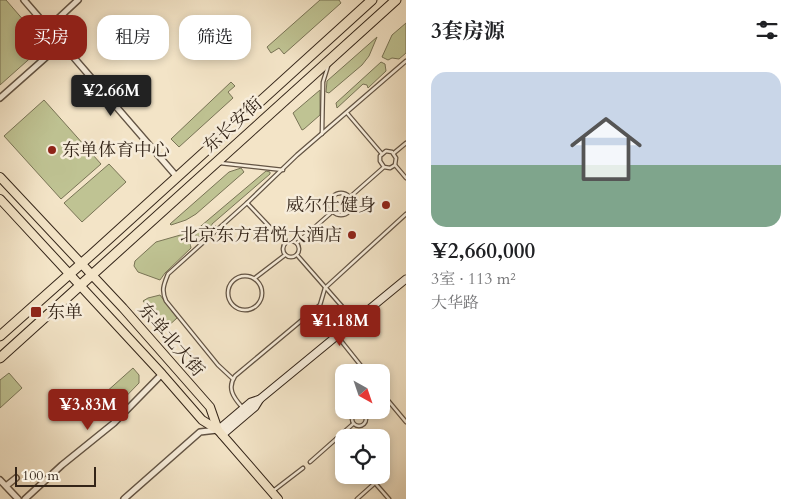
<!DOCTYPE html>
<html lang="zh">
<meta charset="utf-8">
<style>
:root{--surface:#fff;--page:#f2f2f2;--text:#202124;--muted:#757577;--line:#e0e0e0;--accent:#8f2418}
body{margin:0;font-family:Cardo,"Noto Serif SC",serif;background:var(--page);color:var(--text);height:100vh;display:flex;flex-direction:column;font-size:19px;white-space:nowrap}
*{box-sizing:border-box;margin:0}
p{font-size:16px;color:var(--muted)}
.icon{flex:none;width:28px;height:28px;fill:none;stroke:currentColor;stroke-width:2;stroke-linecap:round;stroke-linejoin:round}
.map{position:relative;flex:1;overflow:hidden}
.side{display:flex;flex-direction:column;background:var(--surface);width:400px}
.side>*{flex:none}
.top-card{position:absolute;left:15px;top:15px;width:315px;height:45px;display:flex;gap:10px}
.needle{width:32px;rotate:140deg}
.controls{position:absolute;left:335px;top:364px;display:grid;gap:10px}
.controls a{display:grid;place-items:center;width:55px;height:55px;border-radius:10px;background:var(--surface);box-shadow:0 2px 8px #0003;font-size:25px}
.scale{position:absolute;left:15px;bottom:12px;width:81px;box-sizing:border-box;padding-left:5px;border:2px solid #332418;border-top:0;font-size:14px;line-height:18px;white-space:nowrap;color:#332418;-webkit-text-stroke:4px #f7eddb;paint-order:stroke}
.price{position:absolute;translate:-50% -42px;padding:0 11px;border-radius:5px;background:var(--accent);color:#fff;font-size:16px;line-height:32px;filter:drop-shadow(0 1px 2px #0008)}
.price::after{content:'';position:absolute;left:50%;top:30px;width:15px;height:11px;margin-left:-8px;background:inherit;clip-path:polygon(0 0,100% 0,50% 100%)}
.price.selected{background:#222;color:#fff}
ul{padding:0;list-style:none}
li{display:grid;align-content:center;gap:10px;height:265px;padding:0 25px}
li+li{border-top:1px solid var(--line)}
li span{display:grid;place-items:center;height:155px;border-radius:15px;color:#555}
li>.icon{margin-inline-start:auto}
span .icon{width:90px;height:90px;fill:#fffc;stroke-width:1}
li b{font-size:21px}
h2{display:flex;justify-content:space-between;align-items:center;height:60px;padding:0 25px;font-size:21px}
.chip{padding:0 18px;border-radius:15px;background:var(--surface);box-shadow:0 2px 8px #0003;font-size:18px;line-height:45px}
.chip.selected{background:var(--accent);color:#fff}
main{display:flex;flex:1;min-height:0}
.map>svg:first-child{display:block}
</style>
<main>
<div class="map">
<svg width="406" height="499" viewBox="0 0 406 499">
<rect width="100%" height="100%" fill="#f3e4c7"/>
<filter id="stains"><feTurbulence type="fractalNoise" baseFrequency=".004" numOctaves="4"/><feColorMatrix values="0 0 0 0 .2 0 0 0 0 .09 0 0 0 0 .02 0 0 0 .5 -.17"/></filter>
<radialGradient id="worn" r=".72"><stop offset=".6" stop-color="#630" stop-opacity="0"/><stop offset="1" stop-color="#630" stop-opacity=".3"/></radialGradient>
<g fill="#bfc393" stroke="#797456">
<path d="M0,0h6l39,45 -45,40z"/>
<path d="M320,0h19l2,3 -57,51 -5,-6 -8,5 -4,-6z"/>
<path d="M406,23v30l-7,6 -7,-1 -4,2 -6,-3 10,-22z"/>
<path d="M377,37l-8,19 -7,9 -33,28 -3,-1 1,-11z"/>
<path d="M381,62l4,2 1,7 -18,17 -1,-3 -4,-1 -26,24 -1,-5z"/>
<path d="M231,82l4,4 -7,6 5,6 -54,49 -8,-8z"/>
<path d="M320,90v25l-16,14 -2,1 -9,-17z"/>
<path d="M44,100l57,64 -40,35 -57,-63z"/>
<path d="M109,164l17,18 -44,40 -18,-19z"/>
<path d="M241,168l3,4 -48,42 -10,6 -15,5 -1,-1 59,-52z"/>
<path d="M266,171l4,1v2l-58,50v2h4l-13,11 -7,-1 -1,-5z"/>
<path d="M191,232c2,6 -2,9 0,16l-26,25 -5,7 -22,-8 -4,-6 1,-5 21,-19z"/>
<path d="M160,295l17,23 -11,10 -23,-27 5,-3z"/>
<path d="M133,368l6,7v8l-32,33 -12,-14z"/>
<path d="M9,373l13,15 -22,20v-28z"/>
</g>
<g fill="none" stroke-linecap="round" stroke-linejoin="round">
<defs>
<g id="lane">
<path d="M347,113l35,41"/>
<path d="M322,134l1,-52 5,-16"/>
<path d="M394,153l12,-10"/>
<path d="M220,163l63,7"/>
<path d="M395,165l11,13"/>
<circle cx="341" cy="204" r="11"/>
<path d="M350,197l34,-30 6,1 5,-3 1,-7 -4,-6 -6,-1 -6,5v5l4,6"/>
<path d="M247,203l38,40"/>
<circle cx="291" cy="249" r="8"/>
<path d="M297,243l36,-32"/>
<path d="M297,255l57,65"/>
<circle cx="245" cy="293" r="17"/>
<path d="M255,278l30,-23"/>
<path d="M338,337l28,35"/>
<path d="M233,379l-15,-14 -52,-64c-5,-11 -2,-17 2,-27l79,-71 50,-48 109,-94"/>
<path d="M381,392l25,30"/>
<path d="M242,407c-9,-10 -15,-19 -7,-31l85,-71 5,-17 81,-74"/>
<circle cx="359" cy="419" r="7"/>
<path d="M336,439l8,9"/>
<path d="M310,462l43,-38"/>
<path d="M368,475l21,24"/>
<path d="M273,491l30,-23"/>
<path d="M357,499l18,-16"/>
</g>
<g id="street">
<path d="M24,0l153,177"/>
<path d="M49,27l29,-27"/>
<path d="M0,98l61,-54"/>
<path d="M0,480l18,19"/>
<path d="M6,486l10,-8"/>
<path d="M25,499l37,-34 52,-42 48,-49"/>
<path d="M124,499l76,-67 17,-2"/>
</g>
<g id="secondary">
<path d="M218,430l33,-28 9,-3"/>
<path d="M222,435l33,-28 5,-8 146,-120"/>
</g>
<g id="primary">
<path d="M0,177l123,131 87,99 8,23"/>
<path d="M0,199l162,175 40,46 16,10 60,69"/>
</g>
<g id="highway">
<path d="M0,336l90,-80 282,-256"/>
<path d="M0,358l396,-358"/>
</g>
</defs>
<use href="#lane" stroke="#635444" stroke-width="5"/>
<use href="#street" stroke="#635444" stroke-width="8"/>
<use href="#secondary" stroke="#332418" stroke-width="9"/>
<use href="#primary" stroke="#332418" stroke-width="10"/>
<use href="#highway" stroke="#332418" stroke-width="11"/>
<use href="#lane" stroke="#f7eddb" stroke-width="2.5"/>
<use href="#street" stroke="#f7eddb" stroke-width="5"/>
<use href="#secondary" stroke="#f7eddb" stroke-width="7"/>
<use href="#primary" stroke="#f3e4c7" stroke-width="8"/>
<use href="#highway" stroke="#f3e4c7" stroke-width="9"/>
</g>
<g fill="#8f2418" stroke="#f7eddb" stroke-width="2">
<circle cx="52" cy="150" r="5"/>
<circle cx="386" cy="205" r="5"/>
<circle cx="352" cy="235" r="5"/>
<rect x="30" y="306" width="12" height="12" rx="2.5"/>
</g>
<g text-anchor="middle" dominant-baseline="central" stroke-width="5" stroke-linejoin="round" paint-order="stroke">
<g font-size="18" fill="#332418" stroke="#f7eddb">
<text transform="translate(233 125) rotate(-42)">东长安街</text>
<text transform="translate(171 340) rotate(49)">东单北大街</text>
</g>
<g font-size="18" fill="#332418" stroke="#f7eddb" text-anchor="start">
<text x="62" y="150">东单体育中心</text>
<text x="376" y="205" text-anchor="end">威尔仕健身</text>
<text x="342" y="235" text-anchor="end">北京东方君悦大酒店</text>
<text x="47" y="312">东单</text>
</g>
</g>
<rect width="100%" height="100%" filter="url(#stains)"/>
<rect width="100%" height="100%" fill="url(#worn)"/>
</svg>
<div class="controls">
<a><svg class="needle" viewBox="-14 -14 28 28"><path d="M0-13l5 13h-10z" fill="#e53935"/><path d="M0 13l5-13h-10z" fill="#757577"/></svg></a>
<a><svg class="icon" aria-label="locate" viewBox="0 0 24 24"><circle cx="12" cy="12" r="6"/><path d="M12 2v4M12 18v4M2 12h4M18 12h4"/></svg></a>
</div>
<div class="scale">100 m</div>
<b class="price selected" style="left:111px;top:117px">¥2.66M</b>
<b class="price" style="left:340px;top:347px">¥1.18M</b>
<b class="price" style="left:88px;top:431px">¥3.83M</b>
<div class="top-card">
<a class="chip selected">买房</a>
<a class="chip">租房</a>
<a class="chip">筛选</a>
</div>
</div>
<section class="side">
<h2>3套房源<svg class="icon" aria-label="filters" viewBox="0 0 24 24"><path d="M4 7h16M4 17h16"/><circle cx="9" cy="7" r="2"/><circle cx="15" cy="17" r="2"/></svg></h2>
<ul>
<li><span style="background:linear-gradient(#c9d6e8 60%,#7fa58c 0)"><svg class="icon" aria-label="home" viewBox="0 0 24 24"><path d="M3 11l9-7 9 7M6 9v11h12V9"/></svg></span><div><b>¥2,660,000</b><p>3室 · 113 m²</p><p>大华路</p></div></li>
</ul>
</section>
</main>
